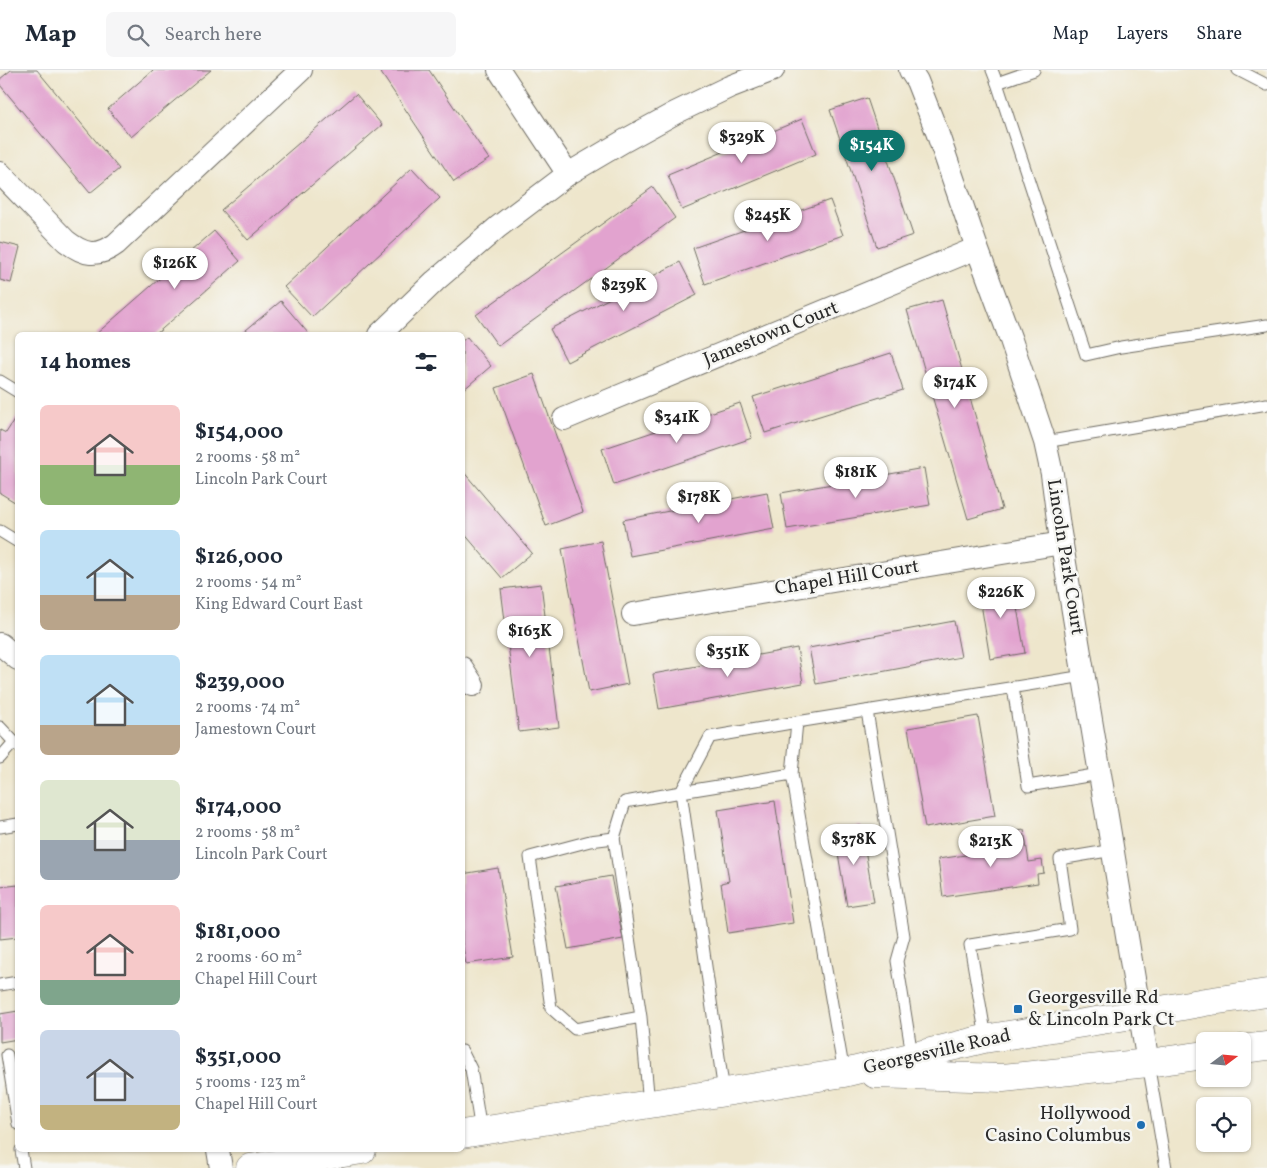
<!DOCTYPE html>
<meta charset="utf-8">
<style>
:root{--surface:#fff;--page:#f6f6f7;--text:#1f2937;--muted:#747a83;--line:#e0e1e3;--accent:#0f766e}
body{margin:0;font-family:Vollkorn,serif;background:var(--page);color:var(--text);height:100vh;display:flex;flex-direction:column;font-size:19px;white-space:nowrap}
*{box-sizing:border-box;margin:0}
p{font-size:16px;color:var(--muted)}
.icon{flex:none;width:28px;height:28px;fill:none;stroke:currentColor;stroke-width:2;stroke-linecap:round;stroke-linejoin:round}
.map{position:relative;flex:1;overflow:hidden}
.panel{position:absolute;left:15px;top:262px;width:450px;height:820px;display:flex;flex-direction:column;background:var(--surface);border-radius:8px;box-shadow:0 1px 4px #0004}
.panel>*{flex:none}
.needle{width:32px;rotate:74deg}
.buttons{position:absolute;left:1196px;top:962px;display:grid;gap:10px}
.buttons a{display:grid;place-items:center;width:55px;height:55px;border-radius:8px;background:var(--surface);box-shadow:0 1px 4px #0004;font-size:25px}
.price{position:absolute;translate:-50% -42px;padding:0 11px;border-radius:18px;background:#fff;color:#222;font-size:16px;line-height:32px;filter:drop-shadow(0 1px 2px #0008)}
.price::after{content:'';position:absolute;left:50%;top:30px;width:15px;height:11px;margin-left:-8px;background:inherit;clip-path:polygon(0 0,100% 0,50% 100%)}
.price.selected{background:var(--accent);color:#fff}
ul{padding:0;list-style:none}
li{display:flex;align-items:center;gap:15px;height:125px;padding:0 25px}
li span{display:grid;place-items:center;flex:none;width:140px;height:100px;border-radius:8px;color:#555}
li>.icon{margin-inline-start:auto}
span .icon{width:60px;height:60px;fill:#fffc;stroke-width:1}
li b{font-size:21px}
h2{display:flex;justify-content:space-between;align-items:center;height:60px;padding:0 25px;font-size:21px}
header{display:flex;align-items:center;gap:30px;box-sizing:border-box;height:70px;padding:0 25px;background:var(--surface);border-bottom:1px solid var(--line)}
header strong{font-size:24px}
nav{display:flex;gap:28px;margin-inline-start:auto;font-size:18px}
.search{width:350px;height:45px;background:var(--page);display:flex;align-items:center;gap:12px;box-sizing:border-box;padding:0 18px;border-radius:8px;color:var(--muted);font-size:19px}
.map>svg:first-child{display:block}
</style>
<header>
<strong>Map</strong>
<div class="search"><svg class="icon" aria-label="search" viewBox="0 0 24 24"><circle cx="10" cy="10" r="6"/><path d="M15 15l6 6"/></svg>Search here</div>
<nav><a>Map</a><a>Layers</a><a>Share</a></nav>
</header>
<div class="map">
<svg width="1267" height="1098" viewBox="0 0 1267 1098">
<rect width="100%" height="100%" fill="#f6f6f2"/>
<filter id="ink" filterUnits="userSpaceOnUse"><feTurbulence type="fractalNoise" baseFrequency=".02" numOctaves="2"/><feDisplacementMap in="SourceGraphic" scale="10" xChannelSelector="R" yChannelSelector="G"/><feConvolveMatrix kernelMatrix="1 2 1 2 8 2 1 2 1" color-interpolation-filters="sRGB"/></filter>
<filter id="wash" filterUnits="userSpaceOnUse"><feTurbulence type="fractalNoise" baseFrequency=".0096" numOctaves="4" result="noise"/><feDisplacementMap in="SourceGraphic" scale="20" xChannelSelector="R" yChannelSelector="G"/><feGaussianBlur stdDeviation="1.12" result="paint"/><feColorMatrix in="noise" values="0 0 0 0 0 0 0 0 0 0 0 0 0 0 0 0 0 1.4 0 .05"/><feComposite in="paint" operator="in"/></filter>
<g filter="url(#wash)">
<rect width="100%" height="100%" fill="#eee6cc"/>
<g id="blocks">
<g fill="#e2a3cf">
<path d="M11,0h26l82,99 -29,24 -90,-108v-6z"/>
<path d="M153,0h58l-80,67 -23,-28z"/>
<path d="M379,0h50l60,89 -35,23z"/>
<path d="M356,24l26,31 -134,115 -27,-30z"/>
<path d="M867,28l46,137 -36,12 -47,-137z"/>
<path d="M802,49l14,35 -134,56 -14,-35z"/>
<path d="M412,98l28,30 -128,119 -28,-30z"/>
<path d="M653,117l22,31 -177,128 -22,-31z"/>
<path d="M830,130l13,35 -138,49 -12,-36z"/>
<path d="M214,161l26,30 -85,74h-60z"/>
<path d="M0,172l20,5 -9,36 -11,-3z"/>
<path d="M680,192l17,33 -130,67 -17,-33z"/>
<path d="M942,230l60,209 -34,10 -61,-209z"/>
<path d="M281,231l27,32 -3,2h-65z"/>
<path d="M467,267l24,29 -29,25v-50z"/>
<path d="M891,283l12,37 -138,43 -12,-36z"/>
<path d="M534,304l49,138 -37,14 -50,-138z"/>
<path d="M740,333l12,35 -138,47 -12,-36z"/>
<path d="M18,344v90l-18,-11v-63l6,3z"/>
<path d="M924,398l6,37 -143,24 -6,-36z"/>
<path d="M462,400l70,83 -30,25 -40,-47z"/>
<path d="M767,422l7,37 -144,27 -7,-36z"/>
<path d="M601,471l27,143 -39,8 -27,-143z"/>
<path d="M1012,509l13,74 -35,6 -12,-74z"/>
<path d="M541,514l18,143 -40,5 -18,-143z"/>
<path d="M954,551l7,36 -145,27 -7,-36z"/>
<path d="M797,578l6,35 -144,26 -6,-35z"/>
<path d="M978,646l17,100 -70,12 -17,-100z"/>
<path d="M775,731l18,122 -65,10 -7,-50 8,-2 -11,-71z"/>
<path d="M861,756l13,76 -27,4 -13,-76z"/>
<path d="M1024,760l5,32 13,-2 2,13 -7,1 1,9 -95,14 -5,-38 62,-9 -3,-16z"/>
<path d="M498,798l15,89 -47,7 -4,-22v-68z"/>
<path d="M611,806l12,63 -55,10 -12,-63z"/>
<path d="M18,815v52l-18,2v-52z"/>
<path d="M18,941v28l-18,3v-28z"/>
</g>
</g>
</g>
<g filter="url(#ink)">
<use href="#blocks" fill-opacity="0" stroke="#6f6c63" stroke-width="1"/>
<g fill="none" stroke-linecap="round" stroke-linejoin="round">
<defs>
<g id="lane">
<path d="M992,0l5,13"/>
<path d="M1034,0l-37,13 89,272 35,-8 146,-22"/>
<path d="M1238,0l29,15"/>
<path d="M0,311l18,11"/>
<path d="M1045,372l222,-38"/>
<path d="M0,461l18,11"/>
<path d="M1013,617l15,99 72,-12"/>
<path d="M867,641l37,225 -7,25 15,94"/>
<path d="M0,657l18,19"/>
<path d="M0,688l14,-16"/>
<path d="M792,704l5,-52 287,-46"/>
<path d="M0,757l18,-3"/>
<path d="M614,768l11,-36 56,-10 29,-55 87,-15"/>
<path d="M0,915l18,-3"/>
<path d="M641,947l-27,-179 -24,3 -60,16 21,151 24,21 66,-12 8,87"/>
<path d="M986,968l-16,-93 100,-16 -10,-70 53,-9"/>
<path d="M462,981l9,18 10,62"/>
<path d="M7,985l11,69"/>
<path d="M1148,993l18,105"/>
<path d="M724,1022l-43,-300 111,-18 52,299"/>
<path d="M21,1080l3,18"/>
</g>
<g id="street">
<path d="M499,0l69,104"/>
<path d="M910,0l7,11 20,51 40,116 34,92 34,102 7,32 7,53 89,536"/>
<path d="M0,103l66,68c18,14 31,17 50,3l185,-174"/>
<path d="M379,265l56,-54 63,-54 70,-53 56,-33 51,-28 54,-26 44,-17"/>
<path d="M564,349l413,-171"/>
<path d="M633,544l429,-71"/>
<path d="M0,574l18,15"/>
<path d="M462,598l11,17"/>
<path d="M218,1080l3,18"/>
</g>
<g id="secondary">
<path d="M1242,979l25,-3"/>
<path d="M875,1004l128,4 145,-15 57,-8"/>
<path d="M462,1064l382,-61 140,-34 155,-25 66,-12 62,-9"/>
<path d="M250,1098l112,-18"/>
</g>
</defs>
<use href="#lane" stroke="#6f6c63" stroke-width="13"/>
<use href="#street" stroke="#6f6c63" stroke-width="24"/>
<use href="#secondary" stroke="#6f6c63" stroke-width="29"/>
<use href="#lane" stroke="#fff" stroke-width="11"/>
<use href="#street" stroke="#fff" stroke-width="22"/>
<use href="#secondary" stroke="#fff" stroke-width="28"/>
</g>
</g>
<g fill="#1f6fb2" stroke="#f6f6f2" stroke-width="2">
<rect x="1013" y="934" width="10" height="10" rx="2.5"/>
<circle cx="1141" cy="1055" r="5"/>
</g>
<g text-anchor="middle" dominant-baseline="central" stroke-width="5" stroke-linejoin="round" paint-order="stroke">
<g font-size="19" fill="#2b2b2b" stroke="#f6f6f2">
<text transform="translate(771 264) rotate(-22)">Jamestown Court</text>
<text transform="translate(1065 487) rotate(81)">Lincoln Park Court</text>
<text transform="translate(847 508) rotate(-9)">Chapel Hill Court</text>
<text transform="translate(937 982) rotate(-13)">Georgesville Road</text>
</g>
<g font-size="19" fill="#2b2b2b" stroke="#f6f6f2" text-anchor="start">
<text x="1028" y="928">Georgesville Rd<tspan x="1028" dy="22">&amp; Lincoln Park Ct</tspan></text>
<text x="1131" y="1044" text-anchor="end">Hollywood<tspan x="1131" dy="22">Casino Columbus</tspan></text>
</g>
</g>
</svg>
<div class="buttons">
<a><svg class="needle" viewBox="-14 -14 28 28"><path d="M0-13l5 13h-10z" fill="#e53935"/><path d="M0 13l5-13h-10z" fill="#747a83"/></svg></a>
<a><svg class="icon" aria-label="locate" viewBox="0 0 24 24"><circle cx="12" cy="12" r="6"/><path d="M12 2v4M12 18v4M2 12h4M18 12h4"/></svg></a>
</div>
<b class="price" style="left:742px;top:94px">$329K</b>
<b class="price selected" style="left:872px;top:102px">$154K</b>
<b class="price" style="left:768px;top:172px">$245K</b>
<b class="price" style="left:175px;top:220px">$126K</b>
<b class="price" style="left:624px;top:242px">$239K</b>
<b class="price" style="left:955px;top:339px">$174K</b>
<b class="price" style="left:677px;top:374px">$341K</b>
<b class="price" style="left:856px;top:429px">$181K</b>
<b class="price" style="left:699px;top:454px">$178K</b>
<b class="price" style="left:1001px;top:549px">$226K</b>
<b class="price" style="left:530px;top:588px">$163K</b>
<b class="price" style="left:728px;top:608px">$351K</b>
<b class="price" style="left:854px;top:796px">$378K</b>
<b class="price" style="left:991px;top:798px">$213K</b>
<section class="panel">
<h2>14 homes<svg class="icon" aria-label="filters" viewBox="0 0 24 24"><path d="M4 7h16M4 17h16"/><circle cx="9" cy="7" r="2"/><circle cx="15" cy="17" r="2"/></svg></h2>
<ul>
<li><span style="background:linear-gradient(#f6c9c9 60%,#8fb573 0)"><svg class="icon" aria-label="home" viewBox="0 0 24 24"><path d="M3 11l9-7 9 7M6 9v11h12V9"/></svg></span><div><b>$154,000</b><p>2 rooms · 58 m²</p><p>Lincoln Park Court</p></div></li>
<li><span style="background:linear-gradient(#bfe0f5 65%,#b9a48a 0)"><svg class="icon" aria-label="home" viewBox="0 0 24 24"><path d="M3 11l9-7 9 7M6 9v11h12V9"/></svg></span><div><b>$126,000</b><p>2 rooms · 54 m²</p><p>King Edward Court East</p></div></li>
<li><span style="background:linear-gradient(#bfe0f5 70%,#b9a48a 0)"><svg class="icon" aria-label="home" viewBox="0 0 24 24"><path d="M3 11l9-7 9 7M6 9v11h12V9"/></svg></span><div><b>$239,000</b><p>2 rooms · 74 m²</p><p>Jamestown Court</p></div></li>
<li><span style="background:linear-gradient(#dfe7d0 60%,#9aa5b1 0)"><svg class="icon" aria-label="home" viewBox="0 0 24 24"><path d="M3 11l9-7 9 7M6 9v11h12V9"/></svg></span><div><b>$174,000</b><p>2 rooms · 58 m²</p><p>Lincoln Park Court</p></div></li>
<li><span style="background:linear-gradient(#f6c9c9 75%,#7fa58c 0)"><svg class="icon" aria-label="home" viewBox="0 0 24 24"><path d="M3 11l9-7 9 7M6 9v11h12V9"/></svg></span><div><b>$181,000</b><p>2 rooms · 60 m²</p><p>Chapel Hill Court</p></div></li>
<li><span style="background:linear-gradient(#c9d6e8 75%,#c2b280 0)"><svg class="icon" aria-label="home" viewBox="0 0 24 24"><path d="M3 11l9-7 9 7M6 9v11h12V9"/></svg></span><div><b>$351,000</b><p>5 rooms · 123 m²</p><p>Chapel Hill Court</p></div></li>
</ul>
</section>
</div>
